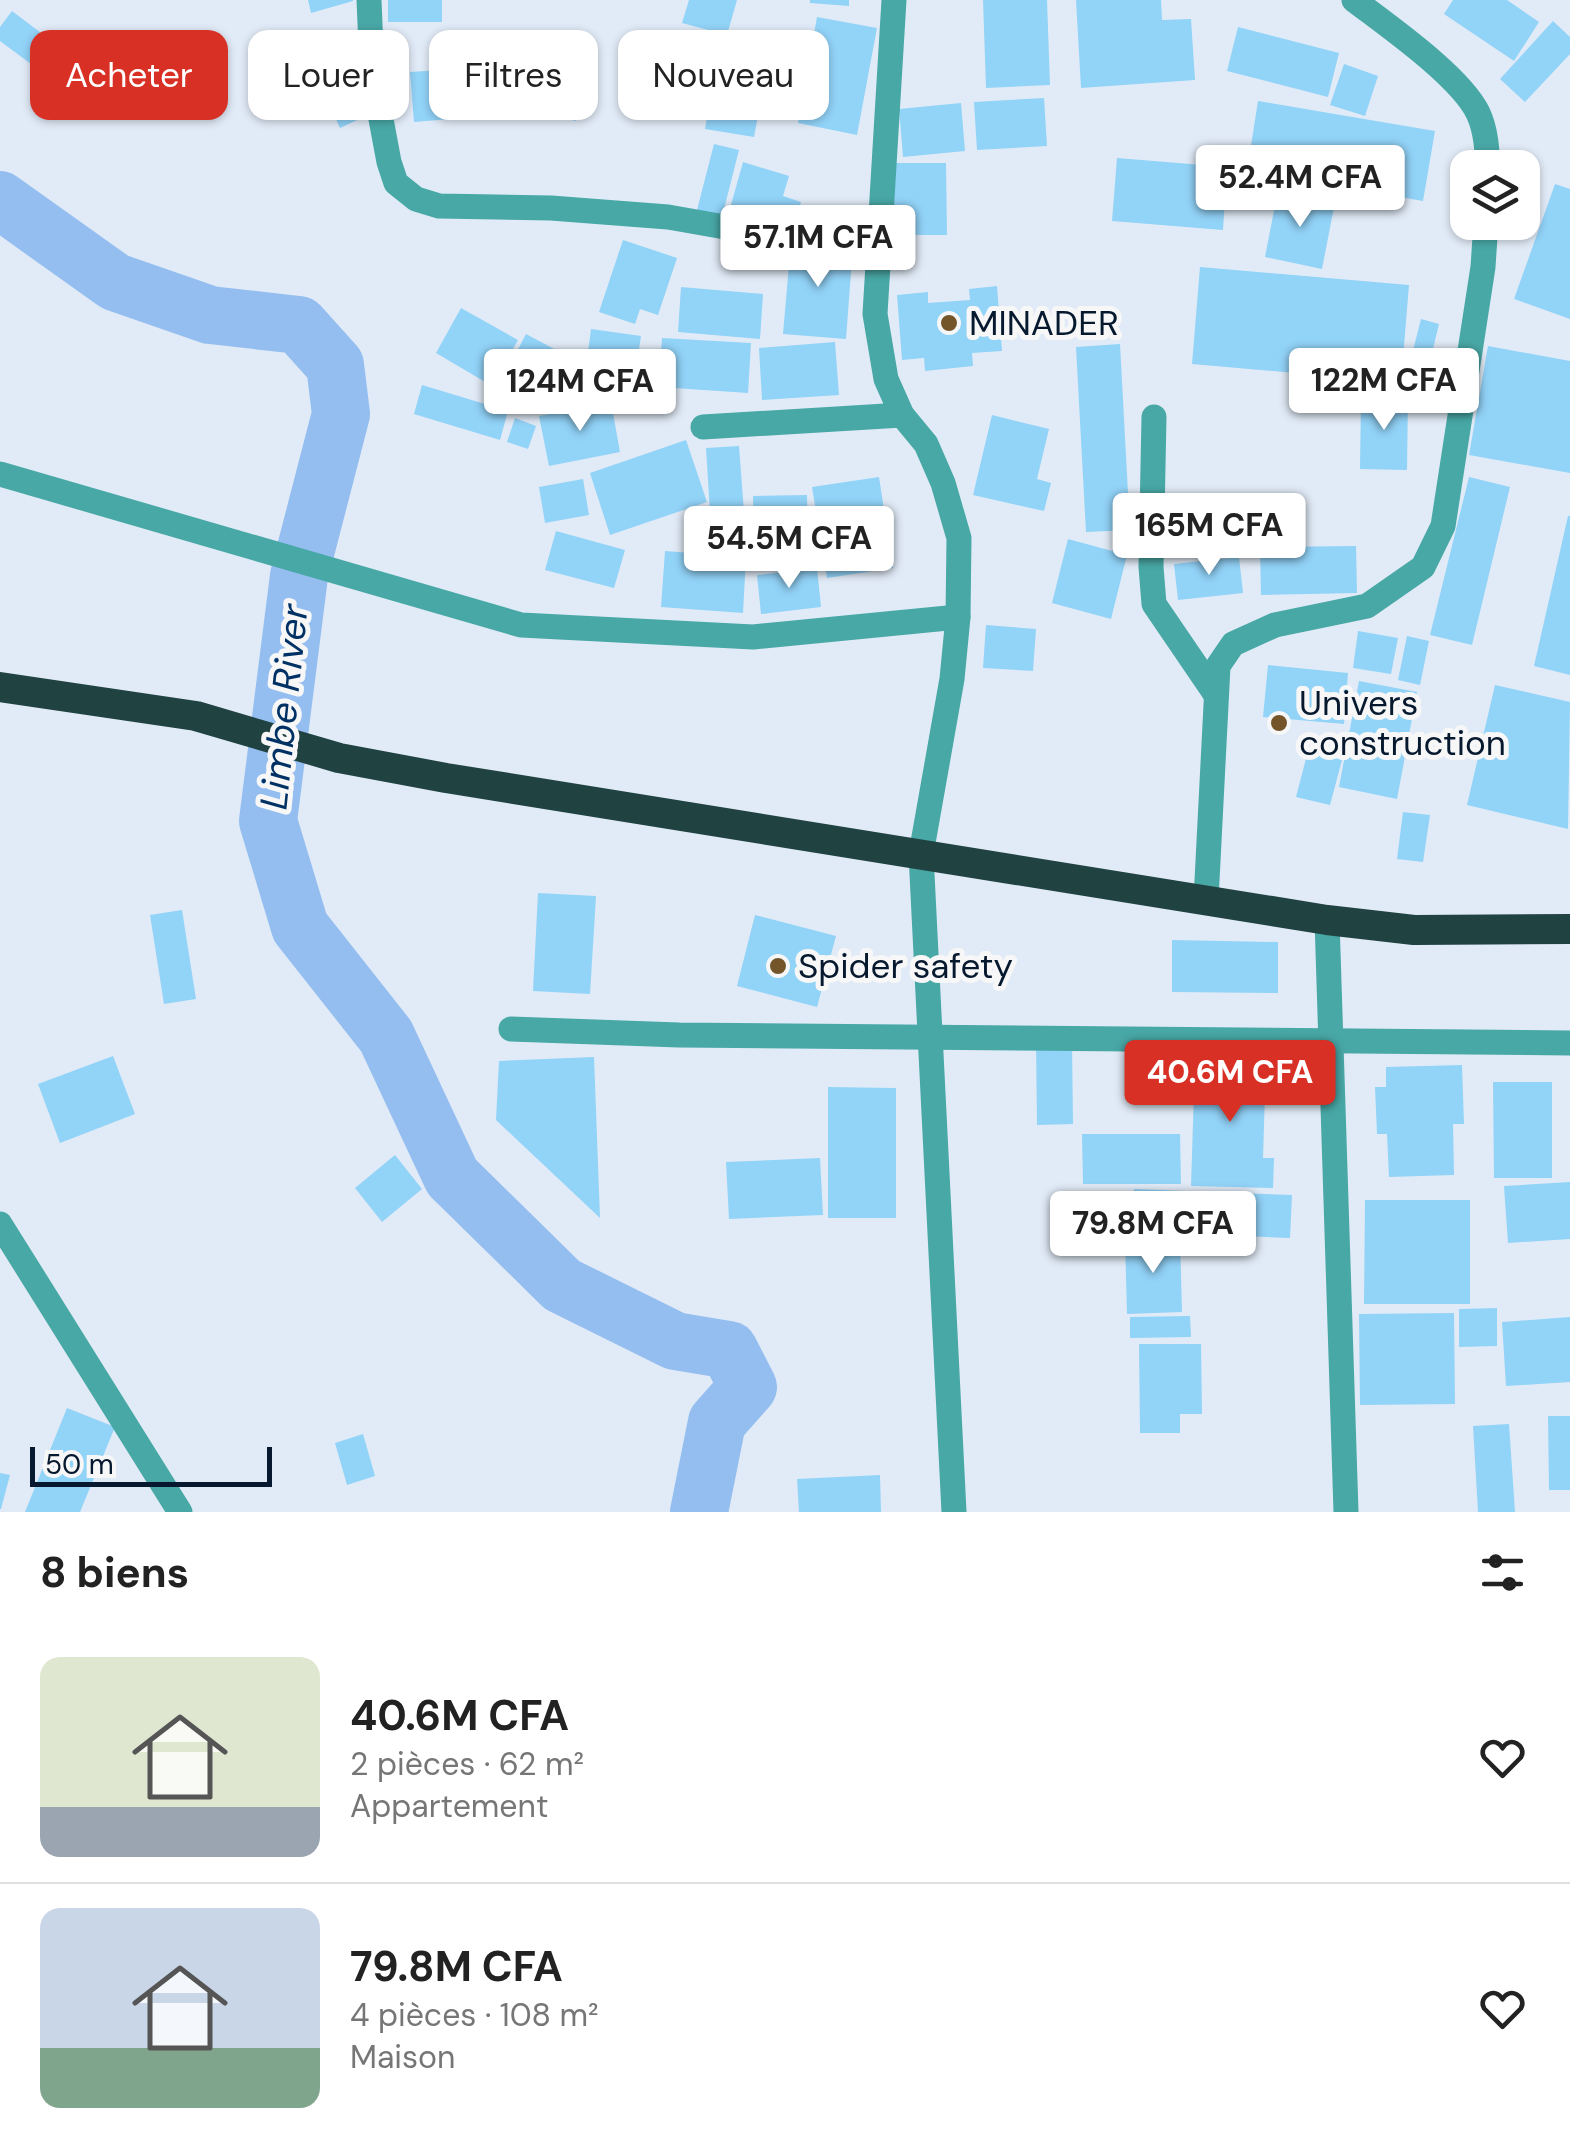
<!DOCTYPE html>
<html lang="fr">
<meta charset="utf-8">
<style>
:root{--surface:#fff;--page:#f2f2f2;--text:#222;--muted:#767676;--line:#e0e0e0;--accent:#d93025}
body{margin:0;font-family:"DM Sans",sans-serif;background:var(--page);color:var(--text);height:100vh;display:flex;flex-direction:column;font-size:38px;white-space:nowrap}
*{box-sizing:border-box;margin:0}
p{font-size:32px;color:var(--muted)}
.icon{flex:none;width:55px;height:55px;fill:none;stroke:currentColor;stroke-width:2;stroke-linecap:round;stroke-linejoin:round}
.map{position:relative;height:1512px;overflow:hidden}
.side{display:flex;flex-direction:column;background:var(--surface);flex:1}
.side>*{flex:none}
.hud{position:absolute;left:30px;top:30px;width:1000px;height:90px;display:flex;gap:20px}
.fabs{position:absolute;left:1450px;top:150px;display:grid;gap:20px}
.fabs a{display:grid;place-items:center;width:90px;height:90px;border-radius:20px;background:var(--surface);box-shadow:0 2px 8px #0004;font-size:50px}
.scale{position:absolute;left:30px;bottom:25px;width:242px;box-sizing:border-box;padding-left:10px;border:5px solid #06192f;border-top:0;font-size:28px;line-height:35px;white-space:nowrap;color:#06192f;-webkit-text-stroke:8px #f7f7f7;paint-order:stroke}
.price{position:absolute;translate:-50% -85px;padding:0 22px;border-radius:10px;background:#fff;color:#222;font-size:32px;line-height:65px;filter:drop-shadow(0 2px 5px #0008)}
.price::after{content:'';position:absolute;left:50%;top:60px;width:30px;height:22px;margin-left:-15px;background:inherit;clip-path:polygon(0 0,100% 0,50% 100%)}
.price.selected{background:var(--accent);color:#fff}
ul{padding:0;list-style:none}
li{display:flex;align-items:center;gap:30px;height:250px;padding:0 40px}
li+li{border-top:2px solid var(--line)}
li span{display:grid;place-items:center;flex:none;width:280px;height:200px;border-radius:20px;color:#555}
li>.icon{margin-inline-start:auto}
span .icon{width:120px;height:120px;fill:#fffc;stroke-width:1}
li b{font-size:42px}
h2{display:flex;justify-content:space-between;align-items:center;height:120px;padding:0 40px;font-size:42px}
.chip{padding:0 35px;border-radius:20px;background:var(--surface);box-shadow:0 2px 8px #0004;font-size:35px;line-height:90px}
.chip.selected{background:var(--accent);color:#fff}
.map>svg:first-child{display:block}
</style>
<div class="map">
<svg width="1570" height="1512" viewBox="0 0 1570 1512">
<rect width="100%" height="100%" fill="#e1ebf7"/>
<g fill="none" stroke-linecap="round" stroke-linejoin="round">
<path stroke="#95bef0" stroke-width="58" d="M0,200l115,82 95,33 89,10 36,40 6,49 -42,162 -31,245 32,106 86,109 66,141 110,108 113,56 54,9 19,37 -31,35 -18,90"/>
</g>
<g fill="#92d3f8">
<path d="M308,0h45v1l-42,12z"/>
<rect x="388" y="0" width="54" height="22"/>
<path d="M689,0h48l-10,35 -45,-12z"/>
<path d="M810,0h39v6l-39,-3z"/>
<path d="M983,0h64l3,85 -64,3z"/>
<path d="M1076,0h85l1,20 29,-1 4,61 -114,8z"/>
<path d="M1453,0h54l32,22 -25,39 -70,-47z"/>
<path d="M12,11l37,28 -18,25 -31,-23v-14z"/>
<path d="M817,17l60,11 -20,107 -59,-12z"/>
<path d="M1553,21l17,16v17l-45,48 -25,-23z"/>
<path d="M1238,27l101,26 -11,44 -101,-26z"/>
<path d="M540,30l30,7 -4,17 -29,-8z"/>
<path d="M636,45l43,8 -12,67 -44,-8z"/>
<path d="M719,47l50,9 -15,81 -49,-8z"/>
<path d="M532,52l57,13 -13,56 -56,-13z"/>
<path d="M1344,64l34,12 -13,40 -35,-11z"/>
<path d="M473,68l3,49 -62,5 -4,-50z"/>
<path d="M355,87l13,28 -28,13 -13,-29z"/>
<path d="M1044,98l3,48 -70,4 -3,-48z"/>
<path d="M1258,101l177,30 -12,70 -176,-30z"/>
<path d="M961,103l4,48 -62,6 -4,-48z"/>
<path d="M714,144l25,6 -17,67 -25,-7z"/>
<path d="M1117,158l110,9 -4,63 -111,-9z"/>
<path d="M743,162l46,14 -6,20 18,6 -8,29 -64,-19z"/>
<path d="M891,163h55l1,72h-55z"/>
<path d="M1555,184l15,5v130l-56,-20z"/>
<path d="M1278,190l57,12 -13,67 -57,-12z"/>
<path d="M623,240l54,18 -19,57 -18,-6 -5,15 -36,-12z"/>
<path d="M791,242l62,4 -7,93 -63,-5z"/>
<path d="M1200,267l209,18 -8,97 -209,-18z"/>
<path d="M997,286l5,65 -30,2 1,13 -48,5 -1,-13 -22,2 -5,-65 31,-3v11l42,-3 -1,-11z"/>
<path d="M681,287l82,7 -3,45 -82,-7z"/>
<path d="M461,308l57,32 -26,46 -56,-33z"/>
<path d="M1421,319l18,5 -13,54 -19,-4z"/>
<path d="M591,329l50,7 -9,61 -49,-7z"/>
<path d="M526,334l30,16 -13,25 -30,-16z"/>
<path d="M662,338l89,5 -3,50 -89,-6z"/>
<path d="M835,342l4,53 -77,5 -3,-52z"/>
<path d="M1120,344l10,186 -44,2 -10,-185z"/>
<path d="M1488,346l82,15v112l-101,-18z"/>
<path d="M422,385l86,26 -8,29 -86,-26z"/>
<path d="M1361,396h47l-1,74 -47,-1z"/>
<path d="M611,402l9,50 -71,14 -10,-50z"/>
<path d="M992,415l57,14 -12,50 14,4 -7,28 -71,-16z"/>
<path d="M515,418l21,8 -8,23 -21,-7z"/>
<path d="M686,440l21,62 -97,33 -20,-62z"/>
<path d="M739,446l6,80 -34,2 -5,-80z"/>
<path d="M879,477l14,91 -66,10 -15,-91z"/>
<path d="M1469,477l41,10 -38,158 -42,-10z"/>
<path d="M583,479l6,36 -44,8 -6,-36z"/>
<path d="M807,495l1,49 -54,1 -1,-49z"/>
<path d="M1568,516h2v159l-36,-9z"/>
<path d="M556,531l69,19 -11,38 -69,-18z"/>
<path d="M1068,539l59,16 -16,64 -59,-16z"/>
<path d="M1356,546l1,47 -96,2 -1,-48z"/>
<path d="M665,551l81,6 -3,56 -82,-6z"/>
<path d="M1239,557l4,36 -65,7 -4,-36z"/>
<path d="M817,568l4,39 -60,7 -4,-39z"/>
<path d="M986,625l50,4 -3,42 -50,-3z"/>
<path d="M1358,631l40,7 -7,36 -38,-6z"/>
<path d="M1407,636l22,5 -9,44 -22,-5z"/>
<path d="M1268,665l80,8 -4,51 -81,-7z"/>
<path d="M1359,681l58,11 -20,107 -58,-12z"/>
<path d="M1495,685l75,17 -2,127 -101,-24z"/>
<path d="M1308,751l34,9 -12,45 -34,-8z"/>
<path d="M1403,812l27,3 -7,47 -26,-3z"/>
<path d="M538,893l58,3 -6,98 -57,-3z"/>
<path d="M182,910l14,89 -32,5 -14,-89z"/>
<path d="M755,915l81,21 -19,71 -80,-21z"/>
<path d="M1172,940l106,2v51l-106,-1z"/>
<path d="M1036,1041h36l1,83 -36,1z"/>
<path d="M113,1056l22,58 -75,29 -22,-59z"/>
<path d="M594,1057l6,161 -104,-98 3,-59z"/>
<path d="M1195,1059l71,2 -3,97h11l-1,30 -82,-2z"/>
<path d="M1462,1065l2,59h-11l1,51 -65,2 -2,-43h-10l-2,-47h11v-20z"/>
<path d="M1493,1082h59v96h-58z"/>
<path d="M828,1087l68,1v130h-68z"/>
<path d="M1082,1134h98l1,50h-98z"/>
<path d="M395,1155l27,34 -40,33 -27,-34z"/>
<path d="M820,1158l3,57 -94,4 -3,-57z"/>
<path d="M1570,1182v57l-62,4 -4,-57z"/>
<path d="M1134,1189l158,6 -2,43 -157,-6z"/>
<path d="M1365,1200h105v104h-106z"/>
<path d="M1180,1238l2,74 -55,2 -2,-75z"/>
<path d="M1497,1308v38l-38,1v-38z"/>
<path d="M1454,1313l1,91 -95,1 -1,-91z"/>
<path d="M1190,1316l1,21 -61,1v-21z"/>
<path d="M1570,1317v65l-64,4 -4,-64z"/>
<path d="M1139,1344h62l1,70h-22v19h-40z"/>
<path d="M67,1408l48,19 -35,85h-55z"/>
<path d="M1548,1416h22v74h-21z"/>
<path d="M1509,1424l6,88h-37l-5,-86z"/>
<path d="M363,1434l12,42 -28,9 -12,-42z"/>
<path d="M0,1473l10,2 -9,34h-1z"/>
<path d="M880,1475l1,37h-82l-2,-33z"/>
</g>
<g fill="none" stroke-linecap="round" stroke-linejoin="round">
<g stroke="#48a8a6" stroke-width="25">
<path d="M369,0l3,71 17,91 7,21 20,16 23,7 112,2 117,9 108,19 104,2"/>
<path d="M894,0l-19,314 11,65 16,36 24,29 17,39 16,55 -1,79 -6,62 -31,175 33,658"/>
<path d="M1354,0c34,26 106,76 124,113 8,17 9,36 10,55"/>
<path d="M1154,417l-3,150 3,37 62,91"/>
<path d="M703,427l199,-12"/>
<path d="M0,474l521,151 232,12 205,-20"/>
<path d="M1206,900l12,-234 15,-22 42,-19 92,-19 56,-39 20,-41 40,-259 3,-45"/>
<path d="M1327,920l19,592"/>
<path d="M511,1029l168,6 891,8"/>
<path d="M0,1224l180,288"/>
</g>
<path stroke="#204241" stroke-width="30" d="M0,687l196,29 143,42 107,20 881,142 87,10 156,-1"/>
</g>
<g fill="#74552a" stroke="#f7f7f7" stroke-width="4">
<circle cx="949" cy="323" r="10"/>
<circle cx="1279" cy="723" r="10"/>
<circle cx="778" cy="966" r="10"/>
</g>
<g text-anchor="middle" dominant-baseline="central" stroke-width="10" stroke-linejoin="round" paint-order="stroke">
<g font-size="35" fill="#06192f" stroke="#f7f7f7" text-anchor="start">
<text x="969" y="323">MINADER</text>
<text x="1299" y="703">Univers<tspan x="1299" dy="40">construction</tspan></text>
<text x="798" y="966">Spider safety</text>
</g>
<g font-size="38" font-style="italic" fill="#003164" stroke="#f7f7f7">
<text transform="translate(284 707) rotate(-84)">Limbe River</text>
</g>
</g>
</svg>
<div class="fabs">
<a><svg class="icon" aria-label="layers" viewBox="0 0 24 24"><path d="M12 4l9 5-9 5-9-5zM3 14l9 5 9-5"/></svg></a>
</div>
<div class="scale">50 m</div>
<b class="price" style="left:1300px;top:230px">52.4M CFA</b>
<b class="price" style="left:818px;top:290px">57.1M CFA</b>
<b class="price" style="left:1384px;top:433px">122M CFA</b>
<b class="price" style="left:580px;top:434px">124M CFA</b>
<b class="price" style="left:1209px;top:578px">165M CFA</b>
<b class="price" style="left:789px;top:591px">54.5M CFA</b>
<b class="price selected" style="left:1230px;top:1125px">40.6M CFA</b>
<b class="price" style="left:1153px;top:1276px">79.8M CFA</b>
<div class="hud">
<a class="chip selected">Acheter</a>
<a class="chip">Louer</a>
<a class="chip">Filtres</a>
<a class="chip">Nouveau</a>
</div>
</div>
<section class="side">
<h2>8 biens<svg class="icon" aria-label="filters" viewBox="0 0 24 24"><path d="M4 7h16M4 17h16"/><circle cx="9" cy="7" r="2"/><circle cx="15" cy="17" r="2"/></svg></h2>
<ul>
<li><span style="background:linear-gradient(#dfe7d0 75%,#9aa5b1 0)"><svg class="icon" aria-label="home" viewBox="0 0 24 24"><path d="M3 11l9-7 9 7M6 9v11h12V9"/></svg></span><div><b>40.6M CFA</b><p>2 pièces · 62 m²</p><p>Appartement</p></div><svg class="icon" aria-label="heart" viewBox="0 0 24 24"><path d="M12 20l-8-8c-3-5 5-10 8-4 3-6 11-1 8 4z"/></svg></li>
<li><span style="background:linear-gradient(#c9d6e8 70%,#7fa58c 0)"><svg class="icon" aria-label="home" viewBox="0 0 24 24"><path d="M3 11l9-7 9 7M6 9v11h12V9"/></svg></span><div><b>79.8M CFA</b><p>4 pièces · 108 m²</p><p>Maison</p></div><svg class="icon" aria-label="heart" viewBox="0 0 24 24"><path d="M12 20l-8-8c-3-5 5-10 8-4 3-6 11-1 8 4z"/></svg></li>
</ul>
</section>
